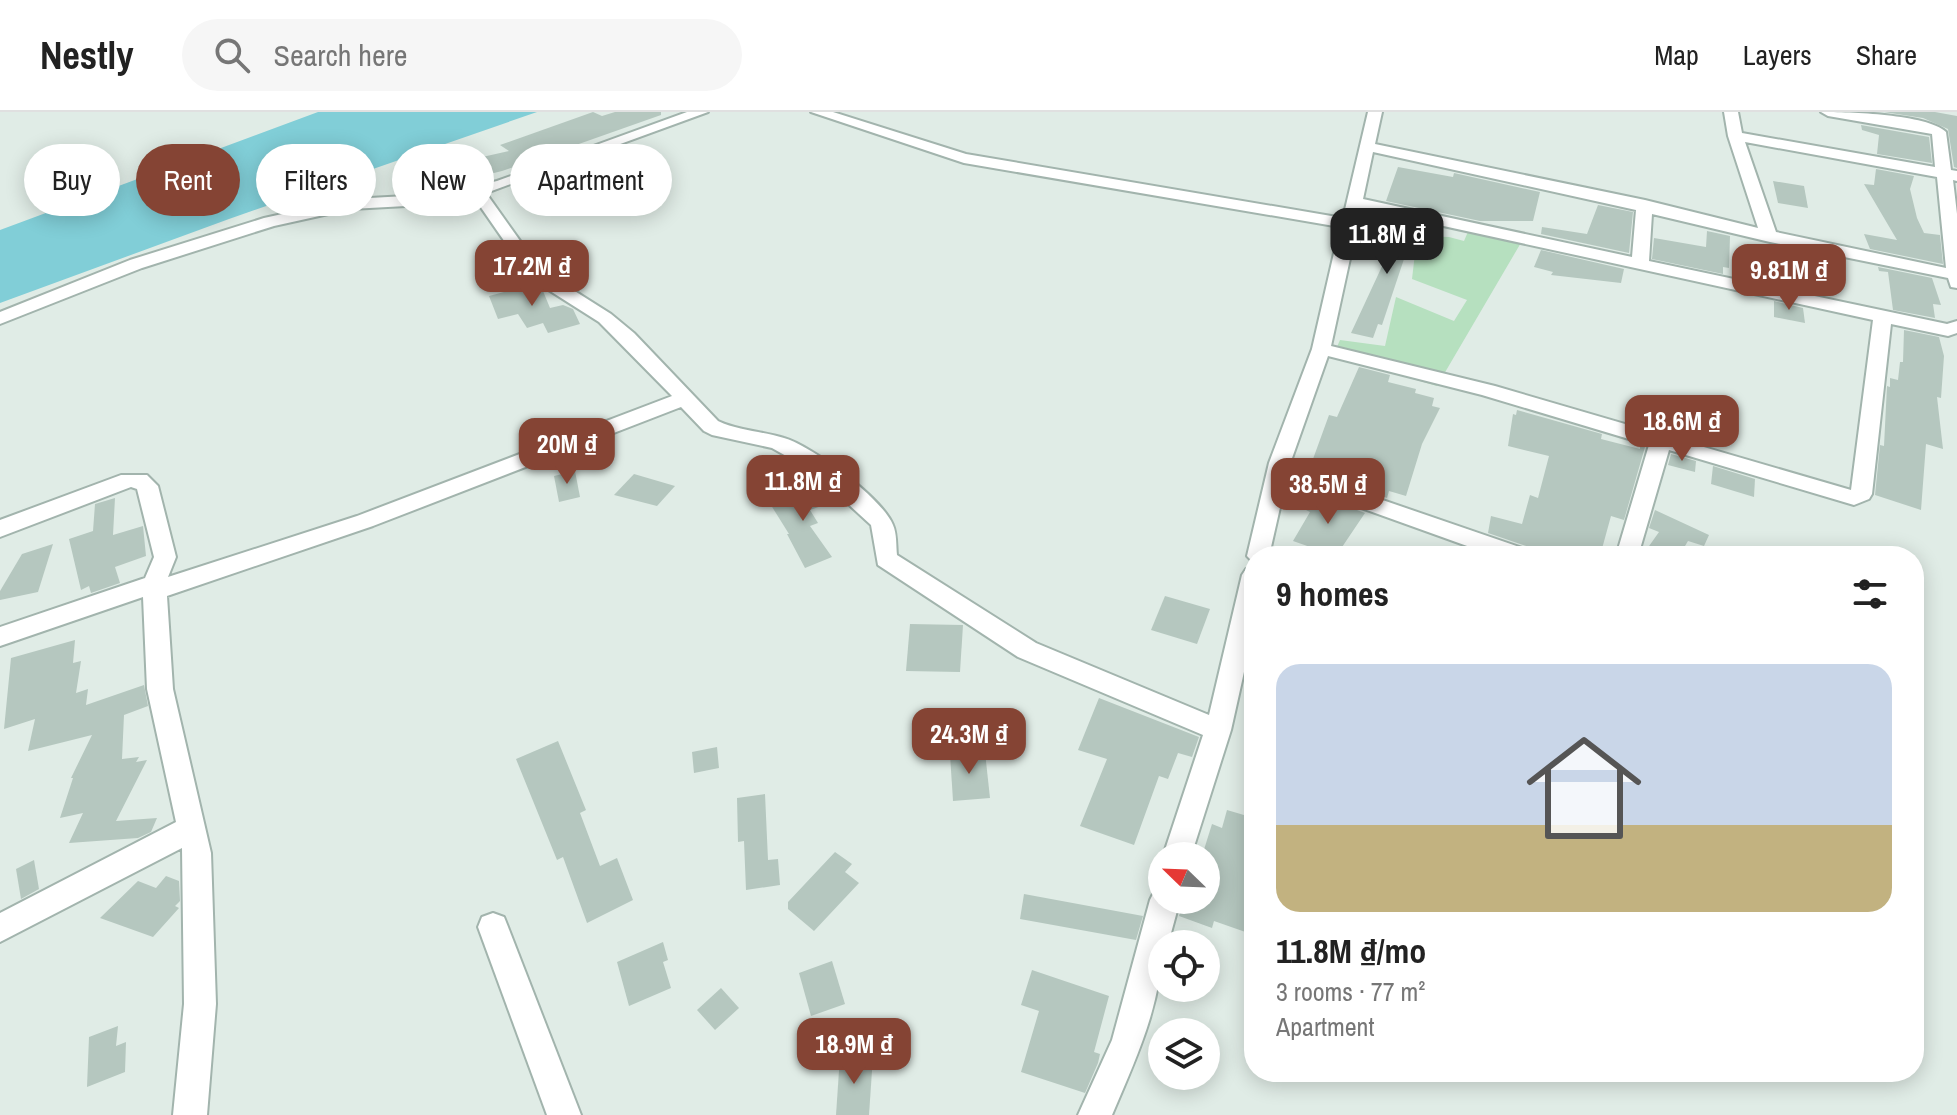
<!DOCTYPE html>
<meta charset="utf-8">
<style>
:root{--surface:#fff;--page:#f6f6f6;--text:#222;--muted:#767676;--line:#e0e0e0;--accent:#854434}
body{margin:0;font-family:"Archivo Narrow",sans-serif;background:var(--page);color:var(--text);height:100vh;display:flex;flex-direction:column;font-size:30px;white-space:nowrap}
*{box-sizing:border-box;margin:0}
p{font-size:26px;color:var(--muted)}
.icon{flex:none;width:44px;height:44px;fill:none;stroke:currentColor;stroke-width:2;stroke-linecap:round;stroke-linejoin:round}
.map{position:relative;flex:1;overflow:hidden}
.sheet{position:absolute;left:1244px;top:434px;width:680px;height:536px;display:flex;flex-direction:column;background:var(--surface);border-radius:32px;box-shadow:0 4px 20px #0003}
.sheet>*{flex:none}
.guide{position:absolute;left:24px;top:32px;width:760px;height:72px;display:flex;gap:16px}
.needle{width:52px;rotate:293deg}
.buttons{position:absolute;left:1148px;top:730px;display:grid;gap:16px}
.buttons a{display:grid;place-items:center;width:72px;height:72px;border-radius:50%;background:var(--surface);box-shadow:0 4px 20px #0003;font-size:40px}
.price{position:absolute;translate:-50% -68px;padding:0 18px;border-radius:16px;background:var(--accent);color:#fff;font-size:26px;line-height:52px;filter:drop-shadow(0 2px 4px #0008)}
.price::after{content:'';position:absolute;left:50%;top:48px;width:24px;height:18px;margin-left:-12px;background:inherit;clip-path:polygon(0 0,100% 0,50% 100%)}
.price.on{background:#222;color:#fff}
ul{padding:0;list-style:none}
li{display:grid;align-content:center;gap:16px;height:424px;padding:0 32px}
li span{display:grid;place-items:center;height:248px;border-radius:24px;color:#555}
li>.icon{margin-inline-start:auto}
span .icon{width:144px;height:144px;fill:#fffc;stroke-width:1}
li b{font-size:34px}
h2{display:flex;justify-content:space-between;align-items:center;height:96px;padding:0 32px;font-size:34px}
.pill{padding:0 28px;border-radius:36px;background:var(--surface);box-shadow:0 4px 20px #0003;font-size:28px;line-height:72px}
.pill.on{background:var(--accent);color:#fff}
header{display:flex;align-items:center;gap:48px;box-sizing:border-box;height:112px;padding:0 40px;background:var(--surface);border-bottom:2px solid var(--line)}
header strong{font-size:38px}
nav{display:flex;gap:44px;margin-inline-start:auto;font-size:28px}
.search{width:560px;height:72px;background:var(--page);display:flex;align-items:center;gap:20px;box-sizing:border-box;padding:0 28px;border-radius:44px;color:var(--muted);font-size:30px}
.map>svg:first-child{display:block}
</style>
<header>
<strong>Nestly</strong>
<div class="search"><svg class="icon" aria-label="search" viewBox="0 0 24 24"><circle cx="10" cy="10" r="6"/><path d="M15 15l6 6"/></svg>Search here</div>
<nav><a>Map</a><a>Layers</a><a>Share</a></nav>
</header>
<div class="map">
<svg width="1957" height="1003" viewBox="0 0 1957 1003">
<rect width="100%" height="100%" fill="#e0ece6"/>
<path fill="#b6e0bf" d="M1470,115l52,14 -85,145 -104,-30 7,-16 45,6 11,-49 58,24 13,-21 -55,-21 5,-43 32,1 15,4z"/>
<path fill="#81ced7" d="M318,0h219l-308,107 -229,84v-73z"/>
<g fill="#b5c7bf">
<path d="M593,0l9,4 13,-4h46v3l-159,56 -65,16 -8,-18 80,-18 -9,-6z"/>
<path d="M1884,0h51l22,4v52l-3,-1 -6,-38 -25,-11z"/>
<path d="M1861,13l68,12 3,26 -55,-9 2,-19 -17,-5z"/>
<path d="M1398,55l55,10 1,-4 86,19 -7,29h-53l-94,-20z"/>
<path d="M1876,57l38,7 -4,13 7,29 7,15 16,2 3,29 -73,-15 -6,-15 33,6 -33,-56 10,1z"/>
<path d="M1773,69l31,5 4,22 -30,-5z"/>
<path d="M1598,93l35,7 -4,41 -88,-19 1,-7 45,7z"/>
<path d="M1381,103l59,13 -1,5 -22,-4 -4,3 -31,93 -4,-1 -5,14 -22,-5 33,-71 8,-40 -12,-3z"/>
<path d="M1707,119l23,5 -1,32 -6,-1v7l-71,-15 2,-21 52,9z"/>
<path d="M1541,138l83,19 -3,14 -70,-8 2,-3 -19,-5z"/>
<path d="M1878,155l54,11 9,27 -8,-1 2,14 -42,-8 -5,-38 -9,-1z"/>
<path d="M1774,160l21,3 3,15 -24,-6z"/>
<path d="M529,169l3,12 11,-2 7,17 13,-3 10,4 7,15 -32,9 -5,-10 -16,5 -9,-14 -20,5 -9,-23 15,-4 -2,-6z"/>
<path d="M1774,189l29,7 2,15 -31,-6z"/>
<path d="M1904,218l35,7 5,19 -3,42 -4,-1 6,52 -17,-5 -5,66 -46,-15 5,-50 4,1 3,-60 3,1v-9l8,2 2,-18h3z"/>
<path d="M1359,255l31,8 -2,7 28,7 -1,4 19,5 -2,8 8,2 -18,36 -16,52 -17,-5 -2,7 -78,-28 20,-55 8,2z"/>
<path d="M1517,298l85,24 -1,5 39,10v-4l5,2 -21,73 -13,-4 -11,40h-66l-5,-9 -41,-14 3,-17 31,8 8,-29 8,3 11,-42 -41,-10 5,-32 3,1z"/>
<path d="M1671,342l25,7 -1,11 -27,-7z"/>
<path d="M1713,354l42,13 -1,18 -43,-13z"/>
<path d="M575,359l5,26 -21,5 -5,-26z"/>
<path d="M634,362l41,12 -18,20 -43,-11z"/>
<path d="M818,372l12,19 -20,7 8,13 -8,3 22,31 -27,11 -18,-34h2l-20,-32z"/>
<path d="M1317,383l48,18 -29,43 -43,-15 17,-29 -4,-2z"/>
<path d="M115,386l-2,37 30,-9 3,30 -31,11 5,16 -29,10 -2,-7 -8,4 -12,-51 24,-8 2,-27z"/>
<path d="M1655,398l54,25 -5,11 -16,-5 -9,15h-37l17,-24 -10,-4z"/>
<path d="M53,432l-15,48 -38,8v-9l22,-37z"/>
<path d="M1165,484l45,13 -13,35 -46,-14z"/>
<path d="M910,512l53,1 -3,47 -54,-1z"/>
<path d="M75,528l-2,23 8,-2 -5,32 12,-4 -2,16 58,-20 4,21 -24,9 -2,44 17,-2 -3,5 11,-2 -31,61 41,-3 -6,14 -13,6 -69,5 14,-30 -23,5 13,-40h-2l21,-43 -64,16 7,-32 -31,10 7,-71z"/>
<path d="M1099,586l100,39 -7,20 -14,-4 -10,26 -9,-3 -25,69 -54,-19 27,-67 -29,-9z"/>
<path d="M558,629l28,69 -6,3 20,53 17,-8 16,42 -46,23 -24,-66 -6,3 -41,-101z"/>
<path d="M717,635l2,21 -25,5 -2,-21z"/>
<path d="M985,640l5,46 -37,3 -3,-47z"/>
<path d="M765,682l3,66 10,-1 2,26 -34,5 -2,-49 -6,1 -1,-44z"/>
<path d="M1227,698l27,8v117l-40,-14 -2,7 -33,-12 5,-16h22v-44h-4l10,-32 10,4z"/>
<path d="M835,740l17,12 -7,8 14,11 -45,48 -26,-22v-7z"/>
<path d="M34,748l5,29 -18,10 -5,-30z"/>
<path d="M166,764l13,5 1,20 -5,5 4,2 -26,29 -53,-19 38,-37 18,7z"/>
<path d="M1024,782l119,22 -7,24 -116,-21z"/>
<path d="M663,830l5,18 -5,2 8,26 -42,18 -12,-44z"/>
<path d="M832,849l13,43 -34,12 -12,-43z"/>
<path d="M1032,858l77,26 -15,56 6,2 -2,9 -13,30 -64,-21 18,-61 -18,-6z"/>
<path d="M721,876l18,20 -24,22 -18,-20z"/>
<path d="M118,914l-2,20 10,-4 -1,30 -38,15 2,-50z"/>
<path d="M840,944h33l-4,59h-33z"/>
</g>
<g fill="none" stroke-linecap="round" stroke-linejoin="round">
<defs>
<g id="minor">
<path d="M687,0h21l-222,81 37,52 1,10 37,16 1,12 49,31 23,19 84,88c21,10 44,10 66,17 28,8 98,60 109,87 4,9 3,21 4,30l139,88 173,72 33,-140 4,-6 8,-3v61l-23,103 -40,126h-28l40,-121 -185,-78 -140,-92 -7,-40 -60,-55 -39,-22 -60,-13 -8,-4 -23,-24 -308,119 -206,70 6,93 38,164 5,151 -9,111h-34l11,-111 -2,-156 -182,94v-29l176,-91 -29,-133 -4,-92 -143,49v-19l145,-49 9,-21 -17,-68 -6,-2 -131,50v-17l121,-45h26l11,11 18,71 -8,20 189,-61 315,-120 -73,-74 -52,-33 -1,-12 -37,-15 -2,-17 -34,-49 -30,8 -92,5 -77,17 -132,42 -142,56v-12l130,-52 134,-42 87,-19 92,-5 54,-13z"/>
<path d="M811,0h22l133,42 377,64 25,-106h14l-7,32 270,56 113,28 -30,-92 -4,-24h14l4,21 193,34 -3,-33 -104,-18 -7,-4c28,0 106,2 125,20l5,38 6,1v10l-4,-1 4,34v74l-6,-1 -3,-9 -178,-36 -118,-28 -3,47 298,63 10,-3v12l-9,3 -57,-12 -19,170 -3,5 -15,6 -185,-55 -31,106h-22l33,-111 -167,-50 -154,-39 -37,105 13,12 224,77 3,6h-36l-209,-75 -17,75h-15v7l-7,-7 22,-93 43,-114 28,-122 -376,-64zM1745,30l192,35 9,91 -170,-36zM1373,40l263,58 -4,47 -269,-58zM1361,96l512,112 -22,170 -356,-104 -164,-40z"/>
<path d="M1162,775v13h18l-12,44h-6c0,60 -27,117 -50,171h-34l34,-75 38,-140 5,-10z"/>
<path d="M493,801l11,4 4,10 73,188h-34l-69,-188 4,-10z"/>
</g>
</defs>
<use href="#minor" stroke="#a2b4ad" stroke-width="4"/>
<use href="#minor" fill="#fff" fill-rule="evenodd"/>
</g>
</svg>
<div class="buttons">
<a><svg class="needle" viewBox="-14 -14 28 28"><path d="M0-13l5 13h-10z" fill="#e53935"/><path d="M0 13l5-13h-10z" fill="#767676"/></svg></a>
<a><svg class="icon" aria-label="locate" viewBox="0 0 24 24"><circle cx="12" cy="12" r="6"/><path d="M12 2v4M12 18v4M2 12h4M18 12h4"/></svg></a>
<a><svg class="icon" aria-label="layers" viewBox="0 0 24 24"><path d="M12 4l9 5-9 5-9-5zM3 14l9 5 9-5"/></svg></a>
</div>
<b class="price on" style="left:1387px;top:164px">11.8M ₫</b>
<b class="price" style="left:532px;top:196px">17.2M ₫</b>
<b class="price" style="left:1789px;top:200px">9.81M ₫</b>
<b class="price" style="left:1682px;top:351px">18.6M ₫</b>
<b class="price" style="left:567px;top:374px">20M ₫</b>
<b class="price" style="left:803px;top:411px">11.8M ₫</b>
<b class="price" style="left:1328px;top:414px">38.5M ₫</b>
<b class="price" style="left:969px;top:664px">24.3M ₫</b>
<b class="price" style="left:854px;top:974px">18.9M ₫</b>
<div class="guide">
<a class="pill">Buy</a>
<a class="pill on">Rent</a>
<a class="pill">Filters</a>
<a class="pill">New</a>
<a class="pill">Apartment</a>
</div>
<section class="sheet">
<h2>9 homes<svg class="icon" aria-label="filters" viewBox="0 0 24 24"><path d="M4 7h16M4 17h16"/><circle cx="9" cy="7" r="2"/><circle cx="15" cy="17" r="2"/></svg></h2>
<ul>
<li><span style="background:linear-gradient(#c9d6e8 65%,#c2b280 0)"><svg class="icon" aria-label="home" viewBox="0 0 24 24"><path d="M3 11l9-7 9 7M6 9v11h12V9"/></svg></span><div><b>11.8M ₫/mo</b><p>3 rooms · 77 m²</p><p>Apartment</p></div></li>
</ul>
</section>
</div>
